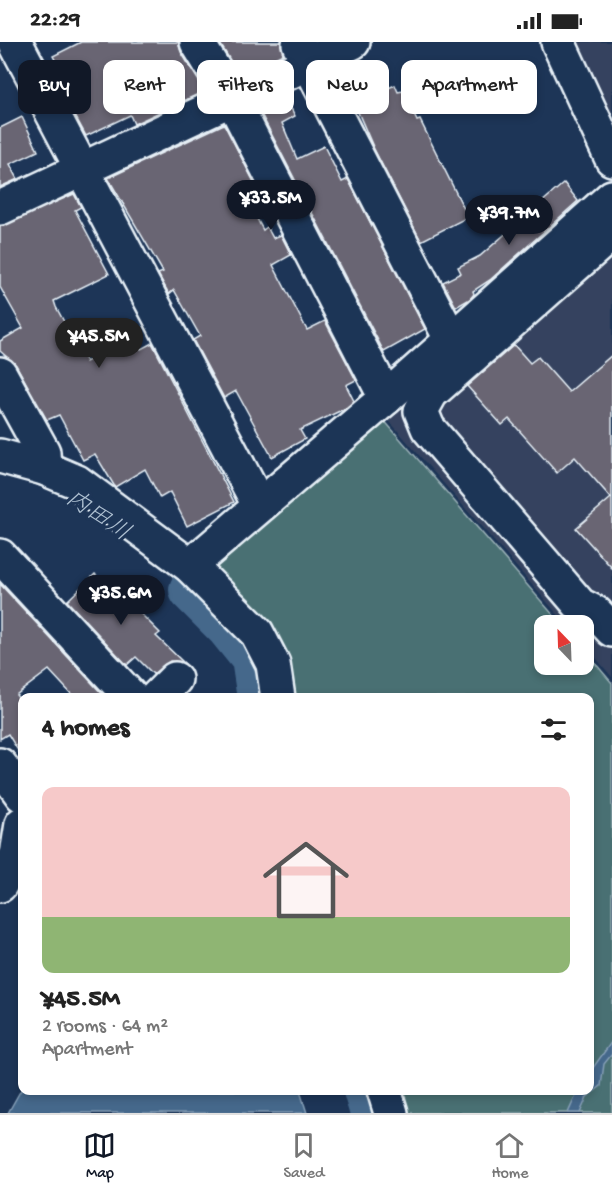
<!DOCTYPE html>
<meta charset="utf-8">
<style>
:root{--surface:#fff;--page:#f6f6f6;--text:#222;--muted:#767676;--line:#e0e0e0;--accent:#111827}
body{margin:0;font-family:"Gochi Hand","Klee One",sans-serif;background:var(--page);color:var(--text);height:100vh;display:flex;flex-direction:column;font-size:22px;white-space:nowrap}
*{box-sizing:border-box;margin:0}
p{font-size:20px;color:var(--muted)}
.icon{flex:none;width:33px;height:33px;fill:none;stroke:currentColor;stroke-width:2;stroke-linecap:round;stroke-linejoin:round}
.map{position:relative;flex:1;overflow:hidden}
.drawer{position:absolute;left:18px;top:651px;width:576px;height:402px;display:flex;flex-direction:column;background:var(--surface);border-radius:12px;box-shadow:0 3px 9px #0003}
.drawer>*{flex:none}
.hud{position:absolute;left:18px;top:18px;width:576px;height:54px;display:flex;gap:12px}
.needle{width:39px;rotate:337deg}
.controls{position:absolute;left:534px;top:573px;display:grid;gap:12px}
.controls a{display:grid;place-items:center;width:60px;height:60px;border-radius:12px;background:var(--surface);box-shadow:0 3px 9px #0003;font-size:30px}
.price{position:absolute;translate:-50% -51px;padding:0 14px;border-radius:21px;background:var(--accent);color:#fff;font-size:20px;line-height:39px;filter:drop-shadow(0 2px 3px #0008)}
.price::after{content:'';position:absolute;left:50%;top:36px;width:18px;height:14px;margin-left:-9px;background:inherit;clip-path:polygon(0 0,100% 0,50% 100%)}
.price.selected{background:#222;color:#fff}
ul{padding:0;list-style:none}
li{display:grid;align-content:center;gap:12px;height:318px;padding:0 24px}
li+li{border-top:2px solid var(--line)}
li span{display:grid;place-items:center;height:186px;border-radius:12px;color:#555}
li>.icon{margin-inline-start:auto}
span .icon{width:108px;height:108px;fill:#fffc;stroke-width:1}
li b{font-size:26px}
h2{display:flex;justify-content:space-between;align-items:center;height:72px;padding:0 24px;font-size:26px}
.chip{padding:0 21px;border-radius:12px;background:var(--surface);box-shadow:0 3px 9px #0003;font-size:21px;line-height:54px}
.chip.selected{background:var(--accent);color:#fff}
.status{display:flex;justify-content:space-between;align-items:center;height:42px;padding:0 30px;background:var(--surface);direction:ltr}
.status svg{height:16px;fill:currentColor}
.tab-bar{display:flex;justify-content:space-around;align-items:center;height:84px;border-top:2px solid var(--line);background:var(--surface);font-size:16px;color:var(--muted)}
.tab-bar a{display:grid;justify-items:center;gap:3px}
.tab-bar .selected{color:var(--accent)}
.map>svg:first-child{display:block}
</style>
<div class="status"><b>22:29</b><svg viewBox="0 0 49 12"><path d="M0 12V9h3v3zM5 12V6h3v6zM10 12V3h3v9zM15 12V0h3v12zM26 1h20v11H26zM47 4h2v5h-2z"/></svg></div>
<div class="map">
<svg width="612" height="1071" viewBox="0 0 612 1071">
<rect width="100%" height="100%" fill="#1d3557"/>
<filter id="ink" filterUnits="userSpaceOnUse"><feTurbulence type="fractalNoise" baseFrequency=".0167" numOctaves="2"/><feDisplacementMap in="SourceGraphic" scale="12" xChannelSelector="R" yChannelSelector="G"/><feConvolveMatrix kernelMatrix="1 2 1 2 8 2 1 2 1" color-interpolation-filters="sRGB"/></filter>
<g filter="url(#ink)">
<g fill="#34435f">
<path d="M569,0h43v90z"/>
<path d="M612,164v471l-28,-33v-18l-17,-1 -183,-210z"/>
</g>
<path fill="#4a7073" stroke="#99b0b6" stroke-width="1.5" d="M382,376l180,207 -18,1v38h40v-14l28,33v430h-206l-7,-22 191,-1v-392l-299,-1 -78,-128 -1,-9z"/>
<g fill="#44688b" stroke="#869fb7" stroke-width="1.5">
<path d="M612,999v13l-8,10 -3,22 -14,11 -7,16h-12l10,-22 12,-1v-18z"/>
<path d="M22,1046v2l278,1 7,22h-299z"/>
</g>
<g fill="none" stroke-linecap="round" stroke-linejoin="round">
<g stroke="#44688b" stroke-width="46">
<path d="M192,548l37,37 25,31 6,40"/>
<path d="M366,1048l7,23"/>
</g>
</g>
<g fill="#696573" stroke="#e8f1f8" stroke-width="1.5">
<path d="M81,0h97l3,10 24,39 -71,33 -4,-9 -44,21 -36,-67 8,-4 -5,-9z"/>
<path d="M219,0h62l2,12 -44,21z"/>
<path d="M359,18l16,34 20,-9 3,7 5,-1 14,30 3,-1 48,97 -47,24 -47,-92 -20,-46 -3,1 -17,-32z"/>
<path d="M284,53l11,21 -13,7 15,36 27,-13 18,36 6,-3 77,150 -41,23 -126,-244z"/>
<path d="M22,75l16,34 -28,13 8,15 -18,8v-59z"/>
<path d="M224,82l31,60 -13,6 21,40 4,-3 6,11 8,-3 10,20 -18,10 34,65 18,-9 31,59 -10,5 8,16 -8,7 -46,22 5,9 -33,18 -36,-66 -12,7 -31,-58 7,-4 -26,-46 -5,4 -11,-20 5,-2 -55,-94z"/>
<path d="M564,141l14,18 -88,79 -17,11 1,3 -4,5 -14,8 -13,-25 18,-9 -3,-6 22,-11z"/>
<path d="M74,152l7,13 -6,3 34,64 -55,27 2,6 30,55 49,-25 6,12 11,-6 82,159 -47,24 -17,-34 -10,6 -15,-29 -30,18 -20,-33 -12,6 -24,-45 -12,5 -31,-55 -16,-14v-10l23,-13 -23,-41v-61z"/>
<path d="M514,303l16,18 8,-6 31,35 43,-37v213l-36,-40 35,-30 -36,-41 -18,16 -48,-54 -7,6 -35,-39z"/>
<path d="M95,532l29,32 5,-4 31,31 -4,3 28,27 -14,-2 -17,13 -17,-17 -9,8 -60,-64z"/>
<path d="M0,542l106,114h-31l-26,-28 -33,25 6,8v54l-14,-23 -8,5z"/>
</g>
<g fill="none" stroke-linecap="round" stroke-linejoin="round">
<defs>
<g id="minor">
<path d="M15,0l244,463"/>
<path d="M197,0l35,57 154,299"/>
<path d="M558,0l54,117"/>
<path d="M299,2l152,295"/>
<path d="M0,166l353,-166"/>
<path d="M612,191l-181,160 -10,18 7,17 152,177 16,8 16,17"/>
<path d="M0,332l43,78 1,16"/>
<path d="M0,414l44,12 33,14 113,84 67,67 16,31 5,34"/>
<path d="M0,514l132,142"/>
<path d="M190,524l196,-168 226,-201"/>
<path d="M156,656l19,-19"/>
<path d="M0,723l22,30"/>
<path d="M0,843l17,-30 5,-31"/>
<path d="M384,1048l7,23"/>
</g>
</defs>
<use href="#minor" stroke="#e8f1f8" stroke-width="38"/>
<use href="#minor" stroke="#1d3557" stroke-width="33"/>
</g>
</g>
<g text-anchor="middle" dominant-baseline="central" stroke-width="6" stroke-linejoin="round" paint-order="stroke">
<g font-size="24" font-style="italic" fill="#afc1d2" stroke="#1d3557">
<text transform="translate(97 475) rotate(34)">内田川</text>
</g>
</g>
</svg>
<div class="controls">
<a><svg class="needle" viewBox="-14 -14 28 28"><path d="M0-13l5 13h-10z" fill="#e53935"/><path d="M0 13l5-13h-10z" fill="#767676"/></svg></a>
</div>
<b class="price" style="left:271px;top:189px">¥33.5M</b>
<b class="price" style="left:509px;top:204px">¥39.7M</b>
<b class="price selected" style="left:99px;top:327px">¥45.5M</b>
<b class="price" style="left:121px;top:584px">¥35.6M</b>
<div class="hud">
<a class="chip selected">Buy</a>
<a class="chip">Rent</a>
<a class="chip">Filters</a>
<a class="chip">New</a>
<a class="chip">Apartment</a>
</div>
<section class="drawer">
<h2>4 homes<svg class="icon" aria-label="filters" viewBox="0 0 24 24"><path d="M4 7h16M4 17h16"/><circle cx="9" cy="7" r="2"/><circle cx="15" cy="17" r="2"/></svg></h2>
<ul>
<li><span style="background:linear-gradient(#f6c9c9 70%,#8fb573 0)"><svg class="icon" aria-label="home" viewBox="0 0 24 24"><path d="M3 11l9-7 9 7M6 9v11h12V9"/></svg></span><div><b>¥45.5M</b><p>2 rooms · 64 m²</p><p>Apartment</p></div></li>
</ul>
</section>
</div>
<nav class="tab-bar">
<a class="selected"><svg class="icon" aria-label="map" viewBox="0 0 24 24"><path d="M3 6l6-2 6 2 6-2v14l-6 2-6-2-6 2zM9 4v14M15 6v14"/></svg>Map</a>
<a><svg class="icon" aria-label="saved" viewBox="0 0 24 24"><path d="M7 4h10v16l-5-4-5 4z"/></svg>Saved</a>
<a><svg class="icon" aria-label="home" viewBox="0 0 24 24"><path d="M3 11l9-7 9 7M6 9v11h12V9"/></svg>Home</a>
</nav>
